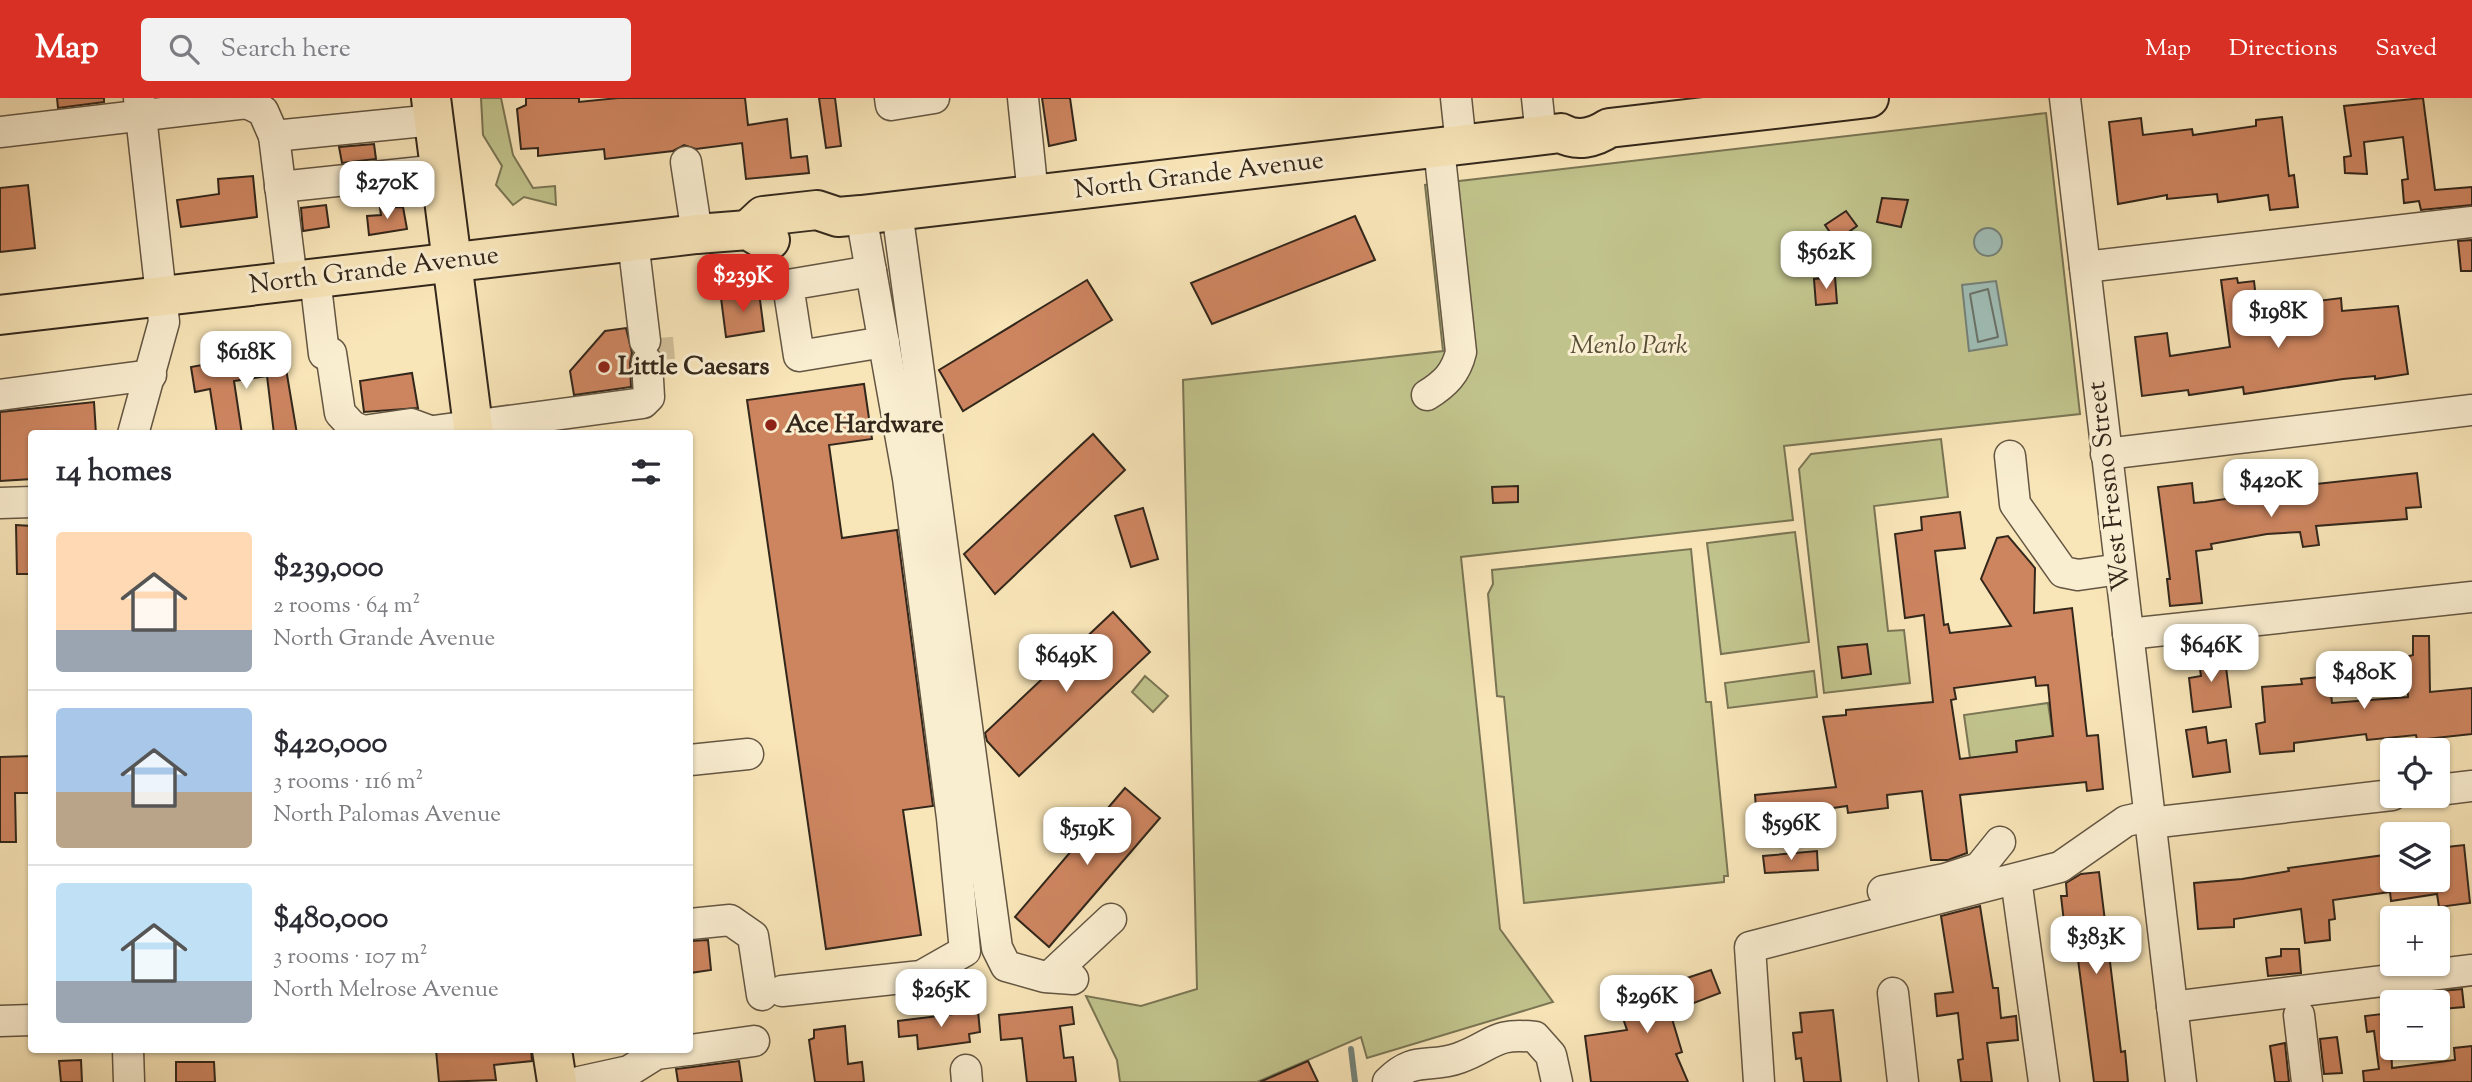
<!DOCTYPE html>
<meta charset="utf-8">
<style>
:root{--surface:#fff;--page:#f2f2f3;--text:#2b2b33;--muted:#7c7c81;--line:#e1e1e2;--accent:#d93025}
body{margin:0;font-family:"Sorts Mill Goudy",serif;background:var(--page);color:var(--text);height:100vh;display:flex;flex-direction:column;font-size:26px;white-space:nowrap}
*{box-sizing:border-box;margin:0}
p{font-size:23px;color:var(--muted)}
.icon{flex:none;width:38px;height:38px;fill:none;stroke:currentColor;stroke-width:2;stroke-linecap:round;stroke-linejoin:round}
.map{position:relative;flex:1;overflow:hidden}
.drawer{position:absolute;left:28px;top:332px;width:665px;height:623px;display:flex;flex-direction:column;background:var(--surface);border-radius:7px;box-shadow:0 2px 5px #0004}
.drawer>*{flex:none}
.fabs{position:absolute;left:2380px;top:640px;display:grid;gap:14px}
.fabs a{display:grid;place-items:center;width:70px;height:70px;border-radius:7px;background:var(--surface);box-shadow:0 2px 5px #0004;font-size:35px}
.price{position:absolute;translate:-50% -60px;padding:0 16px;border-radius:14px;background:#fff;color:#222;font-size:23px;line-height:46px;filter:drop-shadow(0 2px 4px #0008)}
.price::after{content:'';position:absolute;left:50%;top:42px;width:21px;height:16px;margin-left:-10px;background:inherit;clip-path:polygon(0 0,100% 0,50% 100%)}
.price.on{background:var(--accent);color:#fff}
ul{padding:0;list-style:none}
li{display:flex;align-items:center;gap:21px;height:175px;padding:0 28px}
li+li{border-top:2px solid var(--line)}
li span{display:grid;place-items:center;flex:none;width:196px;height:140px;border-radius:7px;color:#555}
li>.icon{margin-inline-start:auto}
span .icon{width:84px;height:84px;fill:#fffc;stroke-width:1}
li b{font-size:30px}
h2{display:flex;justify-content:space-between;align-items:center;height:84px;padding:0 28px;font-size:30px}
header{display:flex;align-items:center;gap:42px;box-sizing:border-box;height:98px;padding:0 35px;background:var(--accent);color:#fff}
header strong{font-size:33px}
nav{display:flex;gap:38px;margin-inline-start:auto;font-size:24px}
.search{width:490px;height:63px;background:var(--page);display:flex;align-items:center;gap:18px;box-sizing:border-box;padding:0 24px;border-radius:7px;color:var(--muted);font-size:26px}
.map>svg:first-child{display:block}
</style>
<header>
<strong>Map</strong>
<div class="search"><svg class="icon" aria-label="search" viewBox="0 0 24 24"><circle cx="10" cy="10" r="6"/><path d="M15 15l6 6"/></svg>Search here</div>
<nav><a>Map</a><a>Directions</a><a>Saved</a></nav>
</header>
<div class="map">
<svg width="2472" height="984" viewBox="0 0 2472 984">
<rect width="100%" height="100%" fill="#f8e5b8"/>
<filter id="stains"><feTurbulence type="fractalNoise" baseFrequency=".00286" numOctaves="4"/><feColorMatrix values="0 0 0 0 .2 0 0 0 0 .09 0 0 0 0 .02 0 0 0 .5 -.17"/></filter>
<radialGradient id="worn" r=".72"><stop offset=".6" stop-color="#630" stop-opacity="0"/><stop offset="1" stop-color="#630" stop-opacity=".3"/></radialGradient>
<g fill="#c1c38c" stroke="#7a7554" stroke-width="2">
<path d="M481,0h20l12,57 20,33 22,-2 1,19 -32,-8 -11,8 -17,-20 6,-19 -19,-31z"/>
<path d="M2046,15l34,301 -296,32 9,74 -332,37 39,372 53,73 -186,56 -6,-21 -104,45h-137l-3,-22 -31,-64 55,10 56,-17 -14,-609 260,-29 -18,-166z"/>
<path d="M1941,341l7,58 -74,9 14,125 16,-1 6,53 -86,10 -25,-224 12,-15z"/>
<path d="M1795,434l14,110 -88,12 -14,-111z"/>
<path d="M1691,451l15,153h5l17,174h-4v6l-200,21 -20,-206 -7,-1 -9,-102 5,-10 -1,-14z"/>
<path d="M1814,573l3,26 -89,11 -3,-25z"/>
<path d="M1145,578l23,20 -15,16 -21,-20z"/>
<path d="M2048,605l5,33 -37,5 1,11 -47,6 -6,-43z"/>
</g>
<g fill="#9fbdb6" stroke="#748178" stroke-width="2">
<circle cx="1988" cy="144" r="14"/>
<path d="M1996,183l11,64 -38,6 -7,-66z"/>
</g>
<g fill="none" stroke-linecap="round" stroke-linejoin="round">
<path stroke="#697268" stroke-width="2" d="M1988,191l10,48 -20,5 -8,-48z"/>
<path stroke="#748178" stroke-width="6" d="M1351,951l4,33"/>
</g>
<g fill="#cd8560" stroke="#33271b" stroke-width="2" fill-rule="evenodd">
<path d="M57,0h47v4l-46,6z"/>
<path d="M526,0h53v4l39,-4h127l3,27 39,-6 4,39 16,-2 2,17 -63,6 -4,-36 -46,6 -12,-4 -11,6 -68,8 -1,-10 -66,7v-8l-17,1 -4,-40 9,-4z"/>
<path d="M819,0h16l6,48 -15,2z"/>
<path d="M1042,0h28l6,42 -27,6z"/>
<path d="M2423,0l12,92 37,-3v18l-51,5 -2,-9 -15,2 -2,-23 6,-1 -5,-42 -39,5 3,32 -22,-1 -1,-16 7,-1 -7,-50z"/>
<path d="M2282,19l7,59 5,-1 4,32 -28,3 -2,-15 -50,7 -1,-8 -50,5v-4l-49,9 -9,-82 32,-4 2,17 49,-6 1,6 63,-9v-6z"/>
<path d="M374,46l2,15 -34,4 -3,-16z"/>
<path d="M253,78l4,41 -76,10 -4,-27 42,-6 -1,-15z"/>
<path d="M28,87l7,63 -35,4v-64z"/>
<path d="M1882,100l26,2 -7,27 -24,-5z"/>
<path d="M326,107l3,22 -26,4 -2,-23z"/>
<path d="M403,109l4,22 -38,6 -2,-19 14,-1 -1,-7z"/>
<path d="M1846,113l11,15 -21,15 -11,-16z"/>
<path d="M1355,118l20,44 -163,64 -21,-41z"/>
<path d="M2472,142v31h-11l-3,-30z"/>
<path d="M1835,179l2,26 -21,2 -2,-26z"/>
<path d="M2237,180l1,5 16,-2 6,53 60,-9 -3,-24 24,-3 1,13 56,-5 10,68 -33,5v-3l-32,3 -99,15 -1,-7 -54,8 -1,-5 -46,6 -7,-59 32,-4 3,23 60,-9 -9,-67z"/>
<path d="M1087,182l25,40 -149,91 -24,-41z"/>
<path d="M759,194l5,39 -38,6 -5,-39z"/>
<path d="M626,230l6,25 -2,10 1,24 -57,8 -4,-24 35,-40z"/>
<path d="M269,255l1,6 14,-2 13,77h-23l-7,-58 -33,5 8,53h-25l-7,-45 -15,3 -4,-25z"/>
<path d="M412,275l6,35 -54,4 -4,-31z"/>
<path d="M864,286l8,55 -43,6 13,93 55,-8 36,276 -30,4 18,125 -95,14 -79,-549z"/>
<path d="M94,304l2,32h-64v45l-32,2v-69z"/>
<path d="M1093,336l32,36 -130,124 -31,-40z"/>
<path d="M2417,375l4,34 -15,1 1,11 -91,7 3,19 -16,2 -3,-15 -33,2 -56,10 1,5 -16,2 6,52 -32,3 -3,-27h3l-12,-92 34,-4 2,20 11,-1 75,-11 -1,-3z"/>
<path d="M1518,388v16l-25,1 -1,-16z"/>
<path d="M1143,410l15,51 -27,8 -16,-51z"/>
<path d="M1960,414l5,36 -30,3 9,74 4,-1 2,9 61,-7 -30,-47 16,-41 11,-2 27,32 -1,45 38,-5 15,128 11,-1 5,54 -16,2 -1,-9 -126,13 7,58 -19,7h-17l-9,-69 -35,4 1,13 -40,5 -1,-7 -34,5 1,4 -57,6 -2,-26 81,-8 -13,-70 23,-2v-5l87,-8 -9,-87 -19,3 -10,-84 27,-4 -1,-13zM2035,579l1,9 12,-1 5,51 -37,5 1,11 -57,7 -9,-59 5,-1 -2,-11z"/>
<path d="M16,427l16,1v48h-15z"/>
<path d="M1113,514l37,40 -131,124 -32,-35 -2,-8z"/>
<path d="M2413,538h16l1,56 42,-4v46l-55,6 -1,-5 -49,5 -1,-6 -72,9v8l-34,3 -4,-30 9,-2 -3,-35 40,-3 -1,-5 28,-3 3,27 76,-6 -2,-40 7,-2z"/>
<path d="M1867,546l4,30 -29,4 -4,-31z"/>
<path d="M2224,553l7,56 -38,5 -4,-34 12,-2 -3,-22z"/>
<path d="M2206,629l2,16 18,-3 4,32 -37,5 -7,-47z"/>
<path d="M32,658v37h-17l1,49h-16v-85z"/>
<path d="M1125,690l35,30 -111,129 -34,-30z"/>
<path d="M2464,747l6,58 -31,4 -2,-13 -46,7 -1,-9 -57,8 2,19 -6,1 1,20 -25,3 -4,-34 -67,10v8l-36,2 -4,-46 48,-4 47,-8 -1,-3 104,-14v26h46v-32z"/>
<path d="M1817,753l1,19 -53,3 -2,-17z"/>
<path d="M2099,774l22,180 4,-1 3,31h-34l-21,-161 -9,1 -3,-26h6l-1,-13 15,-9z"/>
<path d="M1980,808l13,82h5l3,30 15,-2 2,24 -31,3 5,39h-31l-3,-22 5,-1 -5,-46 -21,3 -2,-22 18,-2 -12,-76z"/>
<path d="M708,842l3,30 -21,3v-32z"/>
<path d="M2281,851h18l2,24 -33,3 -2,-18 15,-2z"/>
<path d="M1711,872l9,23 -50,19 12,40 -6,2 12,28h-97l-6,-46 42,-6 -10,-29z"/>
<path d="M2462,891l2,18 -22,2 -1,-18z"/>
<path d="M1072,909l2,17 -14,2 4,32 9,-1 3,25h-49l-5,-44 -21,2 -2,-25z"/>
<path d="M1833,912l8,72h-37l-3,-24 -5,1 -3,-26 9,-1 -2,-19z"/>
<path d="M978,913l2,21 -11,2 1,8 -52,7 -1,-14 -18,2 -1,-16z"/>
<path d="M2390,915l2,55 63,-8 -1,-12 18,-2v36h-108l-1,-11 16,-2 -5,-38 -7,1 -2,-16z"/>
<path d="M845,928l3,38 14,-2 2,20h-49l-6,-42 5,-2v-8z"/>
<path d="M2337,939l5,36 -18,1 -4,-35z"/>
<path d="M2285,945l4,39h-14l-5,-36z"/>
<path d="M436,952h95l1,11 -38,4 2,15 -57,2z"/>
<path d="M81,962l1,22h-21l-2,-21z"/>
<path d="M739,963l3,21h-64l-2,-13z"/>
<path d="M1308,963l10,21h-58z"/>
<path d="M176,964h38l1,20h-39z"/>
</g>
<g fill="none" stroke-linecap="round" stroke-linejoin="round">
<path stroke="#d1bf99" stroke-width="30" stroke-dasharray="30 15" stroke-linecap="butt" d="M658,240l2,22"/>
<defs>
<g id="minor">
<path d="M890,0l1,7 43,-7"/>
<path d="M1023,0l10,97"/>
<path d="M1456,0l5,47"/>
<path d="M1537,0l4,38"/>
<path d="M2065,0l116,984"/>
<path d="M0,34l247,-29 16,8 11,25"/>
<path d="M686,64l11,72"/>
<path d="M280,89l160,-17"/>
<path d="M897,113l100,737 9,18 39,11 28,2"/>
<path d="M633,143l12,100"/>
<path d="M2085,169l387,-45"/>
<path d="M871,173l-83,14 11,71 85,-14"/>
<path d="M315,180l9,76"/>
<path d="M292,183l-18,-145 160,-16"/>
<path d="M331,255l9,60 12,13 11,5 48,-7 19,7"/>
<path d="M0,297l151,-20"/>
<path d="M1427,297c18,-11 29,-22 34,-43l-22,-204"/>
<path d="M133,336l31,-112 -25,-224"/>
<path d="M411,336l232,-31 6,-6 -2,-35"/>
<path d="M2106,356l366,-44"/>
<path d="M2010,358l5,48 48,68 15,3 42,-6"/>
<path d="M0,405l32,-1"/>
<path d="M2128,536l344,-37"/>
<path d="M690,662l58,-6"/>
<path d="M2438,692l34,-4"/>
<path d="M2150,725l242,-28"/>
<path d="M2016,781l28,203"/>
<path d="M1883,793l62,-12 34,-11 21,-26"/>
<path d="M690,826l40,-4 23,16 9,59"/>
<path d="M1049,879l62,-58"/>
<path d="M782,893l139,-15 44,-25 -13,-133 -44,-340 -47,-263"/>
<path d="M1893,895l10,89"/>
<path d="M2172,909l300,-37"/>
<path d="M2299,917l8,67"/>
<path d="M0,923l32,-1"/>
<path d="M128,952l1,32"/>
<path d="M690,952l64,-9"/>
<path d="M966,972l1,12"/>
<path d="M579,984l50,-11 27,-17 31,-4"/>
<path d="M1388,984c26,-27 41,-13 71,-24 34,-12 34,-26 76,-21l16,18 6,27"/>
<path d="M1759,984l-9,-135 310,-80 66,-46 23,-5"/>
</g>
<g id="major">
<path d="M431,0l43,336"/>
<path d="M748,132l15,-14 54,-6 21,7 23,-2 700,-82c16,9 33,5 48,-5l260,-30"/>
<path d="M0,217l697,-81 51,-4 18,11 4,-1"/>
<path d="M552,952l5,32"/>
</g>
</defs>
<use href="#minor" stroke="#645642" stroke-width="33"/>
<use href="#major" stroke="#33271b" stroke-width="42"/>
<use href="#minor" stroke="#faeed1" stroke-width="30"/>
<use href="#major" stroke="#f8e5b8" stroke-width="38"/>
</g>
<g fill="#8f2418" stroke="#faeed1" stroke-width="2.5">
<circle cx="604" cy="269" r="7"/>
<circle cx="771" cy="327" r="7"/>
</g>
<g text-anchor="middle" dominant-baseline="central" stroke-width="6" stroke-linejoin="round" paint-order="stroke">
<g font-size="26" fill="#33271b" stroke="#faeed1">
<text transform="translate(1199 78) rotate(-7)">North Grande Avenue</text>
<text transform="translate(374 173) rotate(-7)">North Grande Avenue</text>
<text transform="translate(2110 388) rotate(-97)">West Fresno Street</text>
</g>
<g font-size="26" font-style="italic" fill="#564e37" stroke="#faeed1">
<text x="1629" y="248">Menlo Park</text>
</g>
<g font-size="26" font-weight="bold" fill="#33271b" stroke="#faeed1" text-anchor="start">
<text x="618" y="269">Little Caesars</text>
<text x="785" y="327">Ace Hardware</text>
</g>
</g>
<rect width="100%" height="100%" filter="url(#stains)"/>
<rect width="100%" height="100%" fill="url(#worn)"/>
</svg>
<div class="fabs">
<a><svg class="icon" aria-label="locate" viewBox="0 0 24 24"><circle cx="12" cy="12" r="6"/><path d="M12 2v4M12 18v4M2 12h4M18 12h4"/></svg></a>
<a><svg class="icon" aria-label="layers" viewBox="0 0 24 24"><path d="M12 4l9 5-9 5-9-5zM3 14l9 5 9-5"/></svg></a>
<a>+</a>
<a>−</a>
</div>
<b class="price" style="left:387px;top:123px">$270K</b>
<b class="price" style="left:1826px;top:193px">$562K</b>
<b class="price on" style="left:743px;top:216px">$239K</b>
<b class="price" style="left:2278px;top:252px">$198K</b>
<b class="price" style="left:246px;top:293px">$618K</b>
<b class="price" style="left:2271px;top:421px">$420K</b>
<b class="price" style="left:2211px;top:586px">$646K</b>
<b class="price" style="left:1066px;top:596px">$649K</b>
<b class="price" style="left:2364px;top:613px">$480K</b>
<b class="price" style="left:1791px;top:764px">$596K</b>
<b class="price" style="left:1087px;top:769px">$519K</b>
<b class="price" style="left:2096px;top:878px">$383K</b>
<b class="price" style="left:941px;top:931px">$265K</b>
<b class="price" style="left:1647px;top:937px">$296K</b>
<section class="drawer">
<h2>14 homes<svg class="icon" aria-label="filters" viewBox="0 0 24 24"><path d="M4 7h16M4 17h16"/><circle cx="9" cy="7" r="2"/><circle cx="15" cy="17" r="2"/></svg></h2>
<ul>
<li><span style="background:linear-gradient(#ffd9b3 70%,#9aa5b1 0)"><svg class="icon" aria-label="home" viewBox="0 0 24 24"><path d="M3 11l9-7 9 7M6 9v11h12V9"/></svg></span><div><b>$239,000</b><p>2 rooms · 64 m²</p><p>North Grande Avenue</p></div></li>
<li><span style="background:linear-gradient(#a9c7e8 60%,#b9a48a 0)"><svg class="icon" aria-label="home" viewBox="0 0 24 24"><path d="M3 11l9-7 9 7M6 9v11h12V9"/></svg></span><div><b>$420,000</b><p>3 rooms · 116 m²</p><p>North Palomas Avenue</p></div></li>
<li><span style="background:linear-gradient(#bfe0f5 70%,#9aa5b1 0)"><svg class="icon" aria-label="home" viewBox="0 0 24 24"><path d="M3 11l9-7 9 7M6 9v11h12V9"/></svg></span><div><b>$480,000</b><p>3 rooms · 107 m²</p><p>North Melrose Avenue</p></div></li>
</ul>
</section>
</div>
